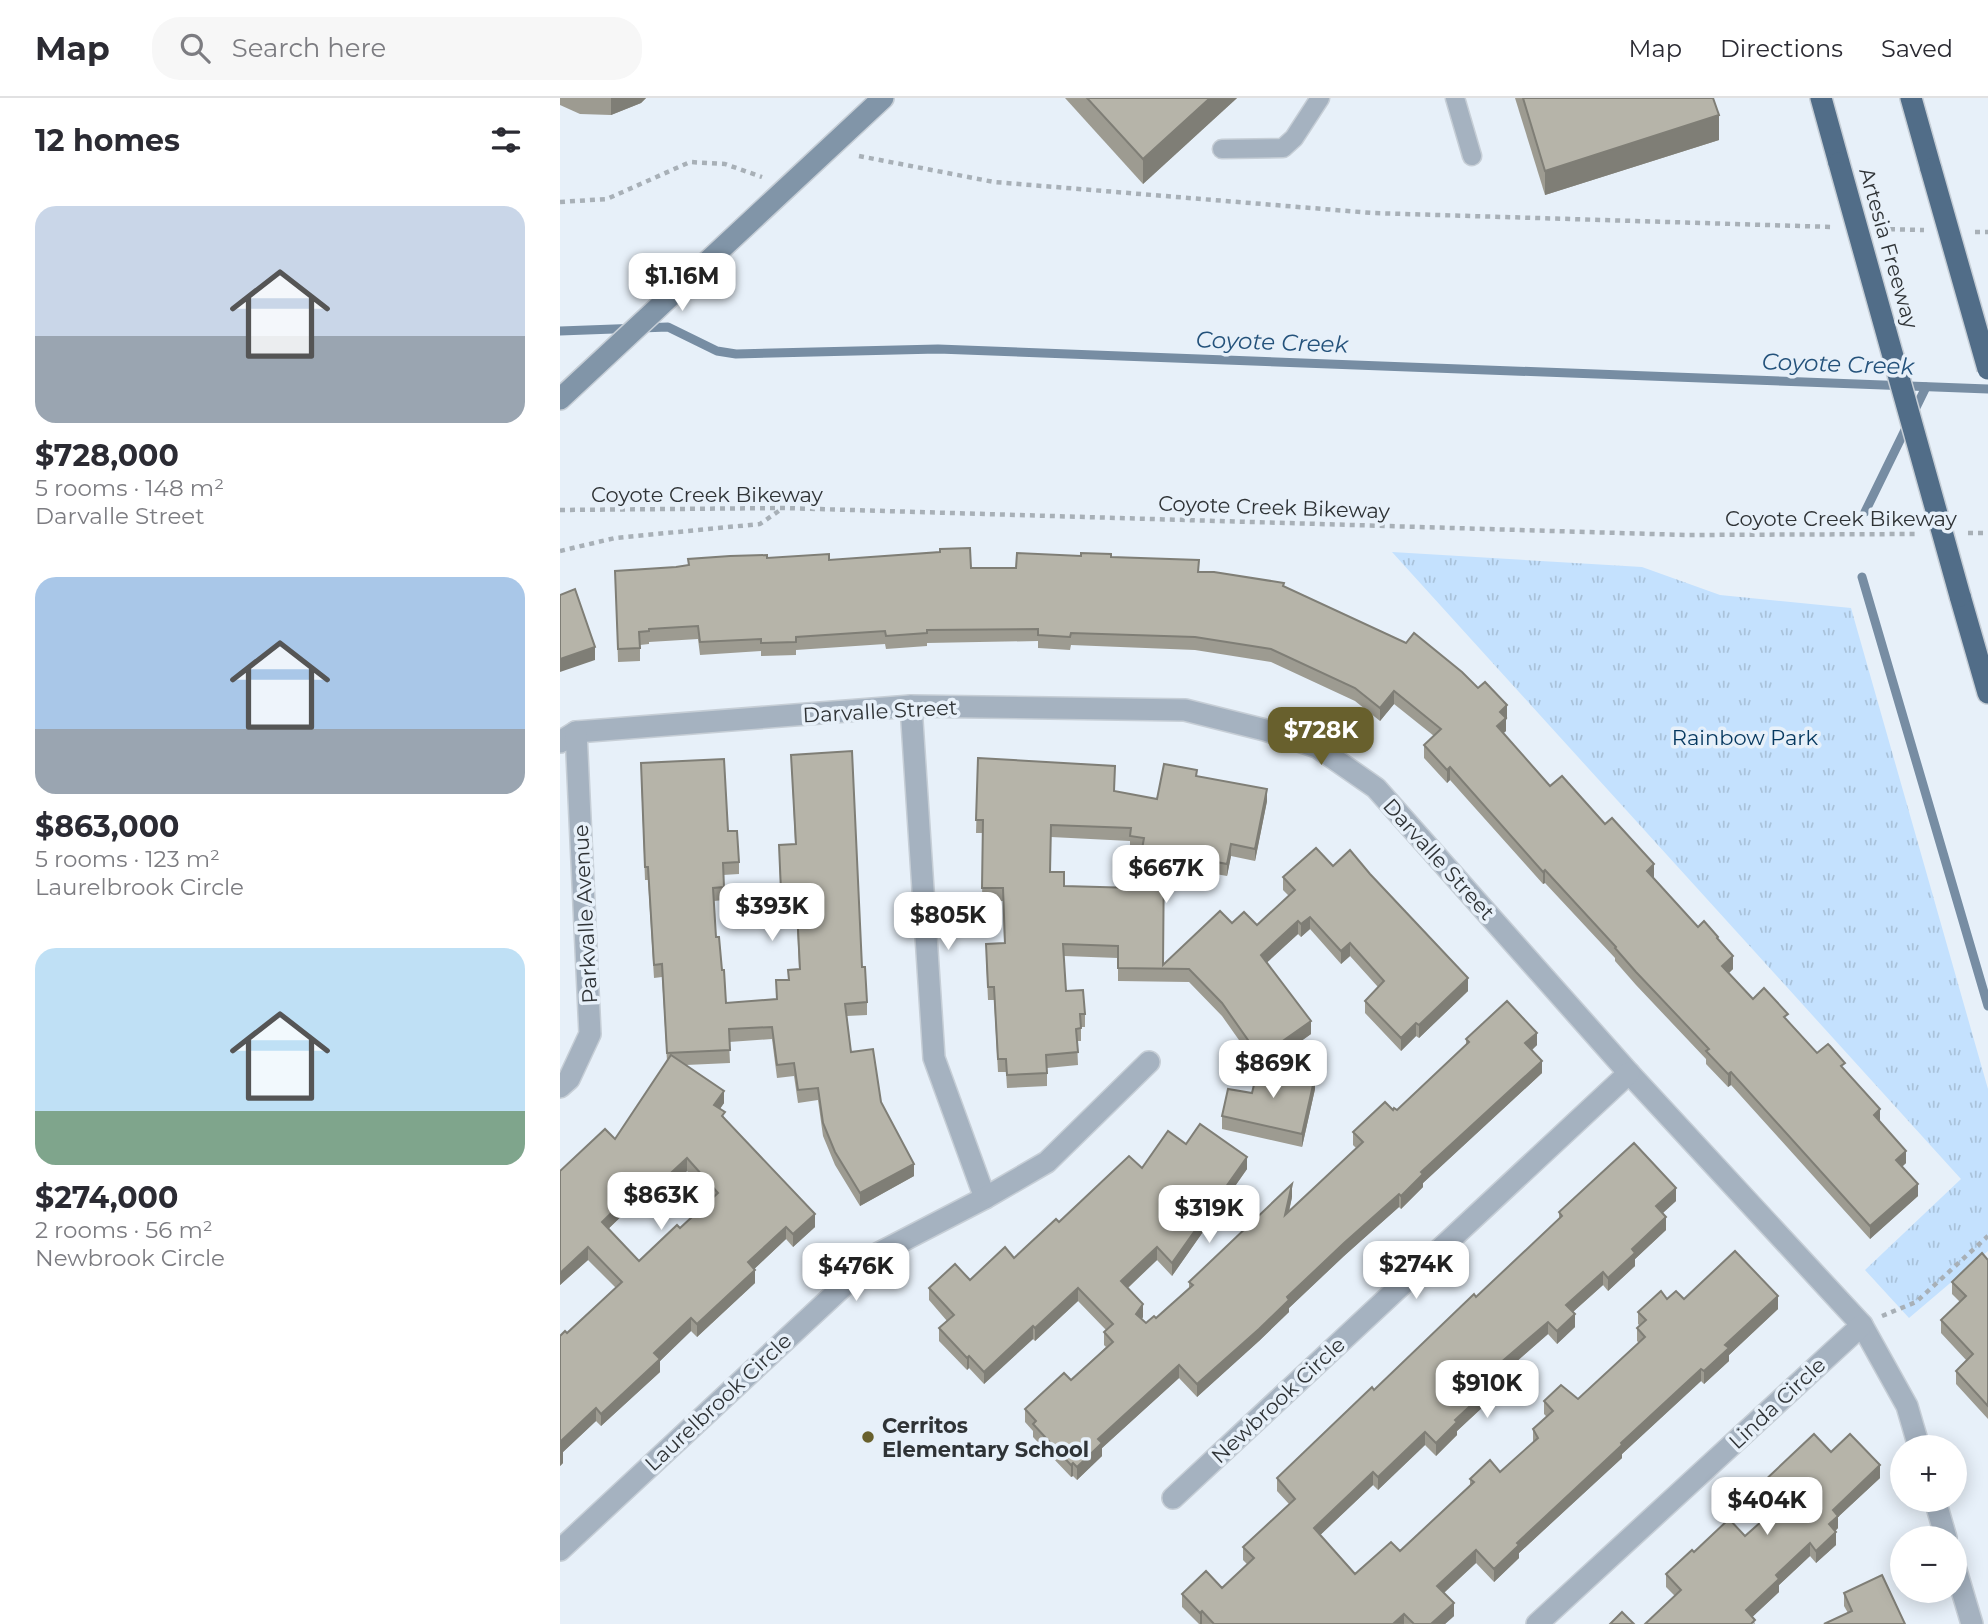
<!DOCTYPE html>
<meta charset="utf-8">
<style>
:root{--surface:#fff;--page:#f7f7f7;--text:#2b2b33;--muted:#7c7c81;--line:#e1e1e2;--accent:#68602d}
body{margin:0;font-family:Montserrat,sans-serif;background:var(--page);color:var(--text);height:100vh;display:flex;flex-direction:column;font-size:26px;white-space:nowrap}
*{box-sizing:border-box;margin:0}
p{font-size:23px;color:var(--muted)}
.icon{flex:none;width:38px;height:38px;fill:none;stroke:currentColor;stroke-width:2;stroke-linecap:round;stroke-linejoin:round}
.map{position:relative;flex:1;overflow:hidden}
.drawer{display:flex;flex-direction:column;background:var(--surface);width:560px}
.drawer>*{flex:none}
.buttons{position:absolute;left:1330px;top:1337px;display:grid;gap:14px}
.buttons a{display:grid;place-items:center;width:77px;height:77px;border-radius:50%;background:var(--surface);box-shadow:0 4px 18px #0003;font-size:35px}
.price{position:absolute;translate:-50% -60px;padding:0 16px;border-radius:14px;background:#fff;color:#222;font-size:23px;line-height:46px;filter:drop-shadow(0 2px 4px #0008)}
.price::after{content:'';position:absolute;left:50%;top:42px;width:21px;height:16px;margin-left:-10px;background:inherit;clip-path:polygon(0 0,100% 0,50% 100%)}
.price.active{background:var(--accent);color:#fff}
ul{padding:0;list-style:none}
li{display:grid;align-content:center;gap:14px;height:371px;padding:0 35px}
li span{display:grid;place-items:center;height:217px;border-radius:21px;color:#555}
li>.icon{margin-inline-start:auto}
span .icon{width:126px;height:126px;fill:#fffc;stroke-width:1}
li b{font-size:30px}
h2{display:flex;justify-content:space-between;align-items:center;height:84px;padding:0 35px;font-size:30px}
header{display:flex;align-items:center;gap:42px;box-sizing:border-box;height:98px;padding:0 35px;background:var(--surface);border-bottom:2px solid var(--line)}
header strong{font-size:33px}
nav{display:flex;gap:38px;margin-inline-start:auto;font-size:24px}
.search{width:490px;height:63px;background:var(--page);display:flex;align-items:center;gap:18px;box-sizing:border-box;padding:0 24px;border-radius:28px;color:var(--muted);font-size:26px}
main{display:flex;flex:1;min-height:0}
.map>svg:first-child{display:block}
</style>
<header>
<strong>Map</strong>
<div class="search"><svg class="icon" aria-label="search" viewBox="0 0 24 24"><circle cx="10" cy="10" r="6"/><path d="M15 15l6 6"/></svg>Search here</div>
<nav><a>Map</a><a>Directions</a><a>Saved</a></nav>
</header>
<main>
<section class="drawer">
<h2>12 homes<svg class="icon" aria-label="filters" viewBox="0 0 24 24"><path d="M4 7h16M4 17h16"/><circle cx="9" cy="7" r="2"/><circle cx="15" cy="17" r="2"/></svg></h2>
<ul>
<li><span style="background:linear-gradient(#c9d6e8 60%,#9aa5b1 0)"><svg class="icon" aria-label="home" viewBox="0 0 24 24"><path d="M3 11l9-7 9 7M6 9v11h12V9"/></svg></span><div><b>$728,000</b><p>5 rooms · 148 m²</p><p>Darvalle Street</p></div></li>
<li><span style="background:linear-gradient(#a9c7e8 70%,#9aa5b1 0)"><svg class="icon" aria-label="home" viewBox="0 0 24 24"><path d="M3 11l9-7 9 7M6 9v11h12V9"/></svg></span><div><b>$863,000</b><p>5 rooms · 123 m²</p><p>Laurelbrook Circle</p></div></li>
<li><span style="background:linear-gradient(#bfe0f5 75%,#7fa58c 0)"><svg class="icon" aria-label="home" viewBox="0 0 24 24"><path d="M3 11l9-7 9 7M6 9v11h12V9"/></svg></span><div><b>$274,000</b><p>2 rooms · 56 m²</p><p>Newbrook Circle</p></div></li>
</ul>
</section>
<div class="map">
<svg width="1428" height="1526" viewBox="0 0 1428 1526">
<defs>
<pattern id="park-tufts" width="24" height="20" patternUnits="userSpaceOnUse" patternTransform="scale(1.75)"><rect width="24" height="20" fill="#c4e1fe"/><path d="M3 7l-1-3M5 7V3M7 7l1-3M15 17l-1-3M17 17v-4M19 17l1-3" fill="none" stroke="#a9c2da"/></pattern>
</defs>
<rect width="100%" height="100%" fill="#e7f0f9"/>
<path fill="url(#park-tufts)" d="M832,454l250,15 78,28 131,13 137,481v162l-79,67 -44,-48 96,-91z"/>
<g fill="none" stroke-linecap="round" stroke-linejoin="round">
<g stroke="#778da3" stroke-width="9">
<path d="M0,233l108,-4 49,24 19,3 202,-5 1050,40"/>
<path d="M1305,414l61,-125"/>
<path d="M1302,479l126,429"/>
</g>
<defs>
<g id="lane">
<path d="M895,0l17,58"/>
<path d="M662,51l61,-1 11,-10 26,-40"/>
</g>
<g id="street">
<path d="M351,608l23,352 51,140"/>
<path d="M0,644l16,-10 335,-26 274,4 80,20 52,17 59,41 253,285 233,252 45,81 12,41"/>
<path d="M0,989l9,-8 21,-45 -14,-302"/>
<path d="M613,1400l456,-425"/>
<path d="M1375,1402l11,38"/>
<path d="M0,1452l319,-297 106,-55 62,-36 102,-100"/>
<path d="M1395,1469l17,57"/>
<path d="M977,1526l325,-299"/>
</g>
<path id="secondary" d="M0,301l323,-301"/>
<g id="highway">
<path d="M1261,0l18,65"/>
<path d="M1351,0l20,71"/>
<path d="M1400,498l28,97"/>
</g>
</defs>
<use href="#lane" stroke="#c6ced6" stroke-width="21"/>
<use href="#street" stroke="#c6ced6" stroke-width="24"/>
<use href="#secondary" stroke="#c6ced6" stroke-width="24"/>
<use href="#highway" stroke="#c6ced6" stroke-width="24"/>
<g stroke="#a8b0b7" stroke-width="4.5" stroke-dasharray="5 5" stroke-linecap="butt">
<path d="M299,58l135,26 378,31 461,14"/>
<path d="M0,104l47,-3 83,-37 35,2 37,13"/>
<path d="M1320,131l44,1"/>
<path d="M1415,134h13"/>
<path d="M0,412l224,-2 903,27 230,-1"/>
<path d="M1408,435h20"/>
<path d="M0,453l55,-13 145,-14 23,-16"/>
<path d="M1322,1218l34,-14 72,-66"/>
</g>
<use href="#lane" stroke="#a5b2c0" stroke-width="18"/>
<use href="#street" stroke="#a5b2c0" stroke-width="21"/>
<use href="#secondary" stroke="#8195a8" stroke-width="21"/>
<use href="#highway" stroke="#516d88" stroke-width="21"/>
<defs>
<g id="highway-bridge">
<path d="M1279,65l121,433"/>
<path d="M1371,71l57,200"/>
</g>
</defs>
<use href="#highway-bridge" stroke="#c6ced6" stroke-width="24" stroke-linecap="butt"/>
<use href="#highway-bridge" stroke="#516d88" stroke-width="21"/>
</g>
<g fill="#9d9b91" fill-rule="evenodd">
<path d="M0,0h86l-5,5 -30,12 -31,-1 -20,-9z"/>
<path d="M505,0h172l-94,86z"/>
<path d="M955,0h198l6,42 -174,55z"/>
<path d="M551,459l173,30 223,131 -1,2v11l-3,2 47,53 104,91 -1,1 45,49 20,13 15,29 -4,4 24,26 35,22 29,32 28,18 35,51 26,41 -4,4 16,29 -48,43 -139,-154 -3,2 -22,-23v-5l-70,-74 -21,-24v-3l-70,-75 -2,1 -93,-104 -3,3 -23,-25v-13l10,-9 -40,-32 -14,17 -25,-20 -84,-39 -76,-12 -124,-5 -1,5 -32,-2v-7l-111,2v3l-41,3 -1,-5 -89,6v5l-35,1v-5l-61,4 -2,-16 -49,3v2l-9,1v16l-22,1 -3,-91 61,-4 91,-9 204,10h45z"/>
<path d="M231,657l71,212 5,35v13l-20,1 4,36 30,50 33,74 -54,30 -25,-41 -12,-29 -5,-36 -20,3 -4,-27 -17,2 -5,-39 -43,3 1,21 -44,2 38,38 -4,6 5,10 90,108 -22,20 -7,-8 -32,30 1,14 -58,54 -6,-6 -31,30v11l-59,54 -5,-5 -33,31v11l-3,3 7,-133 49,-45 -28,-28 -28,25v-114l55,-32 52,-78 -5,-84 -8,1 -6,-98h-3l-4,-104 87,55 11,31v12l-16,1 1,25 -10,1 2,36 10,66 50,-4v-19h12l11,-11 -3,-66h-15l-2,-45v-13l16,-1zM127,1073l25,28 -32,29 -41,33 -31,-32 27,-26 8,9z"/>
<path d="M418,660l137,20v13l42,8 40,-23 70,25 -12,60 -24,-5 -4,20 -63,-11 -1,100 69,-42 25,2 32,-29 -6,-6v-13l50,-11 135,125 -49,47 -3,-2 -15,15 -36,-38v-12l13,-14 -28,-31 -9,8 -31,-35 -9,8 -3,-3 -31,28 44,72 -45,32 49,23 -13,58 -80,-18v-13l30,-23 6,-26 -36,-51 -33,-34 -71,-1v-23l-54,-2 2,35 19,23v13h-4v14h-4l1,24 -31,3v18l-40,2 -1,-16h-8l-4,-72h-6l-2,-43v-13l18,-1 -1,-42h-21l1,-68h-7zM491,739l79,4v8l12,2 -7,37 -71,-2 -14,-14z"/>
<path d="M906,941l71,6 -5,5 10,23 -119,110v4l-22,22 -2,-2 -55,49 -55,52v4l-30,29 -62,56 -18,-19 -77,70v8l-25,24 -4,-4 -2,1 -38,-40v-6l-8,-9v-13l46,-29 35,-33 -2,-2v-13l2,-2 -28,-29 -43,40 -2,-2 -49,45 -15,-16 -2,2 -28,-29v-13l8,-7 -18,-21v-12l41,-8 44,-22 45,-36 83,-54 44,-24 61,25 -75,107 -15,-16 -29,28 15,29 -1,2 4,4 10,-5 33,-29v-7l103,-85 -3,15 68,-63 -4,-4v-13l40,-22h4l69,-65z"/>
<path d="M1116,1103l-13,12 3,17 -31,29v7l-27,25 -5,-6 -30,27 2,15 -18,17 -9,-10 -49,43 1,14 -43,40v4l-21,21 -11,-11 -47,45 -5,-5 -53,50 35,39 45,-23 70,-66v-6l30,-7 33,-30v-13l14,-12 -3,-3v-13l34,-2 61,-56 -2,-2v-13l3,-2 -2,-2v-12l29,-13h17l94,10 -49,46v6l-25,23 -3,-3 -79,73v4l-103,95v5l-25,24 -18,-19 -32,30 10,23 -9,8h-246l-17,-17v-13l40,-6 26,-23 -5,-5v-13l46,-43 -12,-13v-13l199,-181 83,-78v-7z"/>
<path d="M1428,1162v159l-32,-35v-13l11,-10 -26,-28v-13l19,-18 -8,-8v-12z"/>
<path d="M1271,1354l49,26 -42,39v11l-3,3 1,14 -20,18 -6,-7 -31,29v7l-27,25 3,7 -80,-28 -9,-9v-13l28,-22 51,-16 29,-26 -13,-14v-12z"/>
<path d="M1284,1495l61,31 -57,-11 -4,-7z"/>
</g>
<g fill="#7f7e76">
<path d="M51,0h35l-5,5 -30,12z"/>
<path d="M650,0h27l-94,86v-25z"/>
<path d="M1159,17v25l-174,55v-24z"/>
<path d="M35,549v13l-35,12v-13z"/>
<path d="M834,593v13l-14,17v-13z"/>
<path d="M947,607v13l-1,2v11l-9,8v-13l3,-14z"/>
<path d="M890,669v13l-3,3v-13z"/>
<path d="M707,691v12l-12,60v-12z"/>
<path d="M671,746v12l-4,20v-12z"/>
<path d="M1094,766v13l-7,7v-13z"/>
<path d="M985,772v13l-2,1v-12z"/>
<path d="M750,819v12l-9,8v-13z"/>
<path d="M738,823v13l-37,34v-13z"/>
<path d="M790,845v13l-9,8v-13z"/>
<path d="M1173,858v13l-11,10v-13z"/>
<path d="M908,880v13l-49,47v-13z"/>
<path d="M751,923v13l-51,36v-13z"/>
<path d="M856,925v13l-15,15v-13z"/>
<path d="M977,935v12l-12,11v-13z"/>
<path d="M982,963v12l-119,110v4l-22,22v-13l20,-24z"/>
<path d="M1171,974v13l-3,2v-13z"/>
<path d="M755,978v13l-13,58v-13z"/>
<path d="M164,993v12l-10,14v-12z"/>
<path d="M1320,1011v13l-6,-7z"/>
<path d="M1346,1053v12l-10,9v-12z"/>
<path d="M687,1059v12l-75,107v-13z"/>
<path d="M127,1060v13l-44,41v-13z"/>
<path d="M354,1066v12l-54,30v-13z"/>
<path d="M732,1086v13l-7,31v-13z"/>
<path d="M1358,1086v12l-48,43v-13z"/>
<path d="M1116,1090v13l-20,18v-13z"/>
<path d="M75,1092v13l-33,32v-13z"/>
<path d="M839,1096v13l-55,49 -55,52v4l-30,29 -62,56v-13l147,-141z"/>
<path d="M255,1116v13l-22,20v-13z"/>
<path d="M1106,1119v13l-31,29v7l-27,25v-13l24,-29z"/>
<path d="M226,1129v12l-38,36v-13z"/>
<path d="M28,1149v13l-28,25v-12z"/>
<path d="M597,1149v13l-36,34v-13z"/>
<path d="M195,1172v13l-58,54v-13z"/>
<path d="M1043,1174v13l-37,33v-13z"/>
<path d="M518,1190v13l-43,40v-13z"/>
<path d="M1218,1198v13l-49,46v6l-25,23v-13l21,-26z"/>
<path d="M583,1206v13l-7,10v-13z"/>
<path d="M1015,1216v13l-18,17v-13z"/>
<path d="M131,1220v13l-31,30v11l-59,54v-12l53,-61z"/>
<path d="M988,1224v12l-56,49v-13z"/>
<path d="M473,1228v13l-49,45v-12z"/>
<path d="M409,1258v12l-2,2v-12z"/>
<path d="M619,1267v13l-77,70v8l-25,24v-13l21,-28z"/>
<path d="M1141,1271v12l-79,73v4l-103,95v5l-25,24v-13l23,-26 104,-100z"/>
<path d="M940,1280v13l-43,40v4l-21,21v-13l19,-23z"/>
<path d="M36,1310v13l-33,31v11l-3,3v-24z"/>
<path d="M865,1334v13l-47,45v-13z"/>
<path d="M513,1365v13l-2,1v-12z"/>
<path d="M1320,1367v13l-42,39v11l-9,9v-13l4,-14z"/>
<path d="M813,1374v13l-59,56v-13z"/>
<path d="M1276,1434v13l-20,18v-12z"/>
<path d="M1250,1445v13l-31,29v7l-33,31v-13l30,-35z"/>
<path d="M916,1452v13l-39,36v-13z"/>
<path d="M894,1505v13l-9,8h-14z"/>
<path d="M642,1513v13h-2v-11z"/>
<path d="M844,1516v10h-11z"/>
</g>
<g fill="#b6b4a9" stroke="#7f7e76" stroke-width="2" fill-rule="evenodd">
<path d="M527,0h123l-67,61z"/>
<path d="M963,0h190l6,17 -174,56z"/>
<path d="M410,450l1,20h45l1,-15 64,3v-3l30,1v3l88,3 -1,12h16l70,11 -1,3 123,57 8,-10 48,39 16,16 7,-6 22,23 -7,7 6,6 -9,8 53,60 12,-10 43,48 7,-6 42,46 -7,7 51,56 6,-6 14,16 -1,1 16,18 -11,10 31,33 11,-11 24,26 -4,3 33,36 11,-9 2,2 15,17 -4,3 39,43 -6,6 32,36 -10,9 22,24 -48,42 -139,-154 -3,2 -22,-23 3,-2 -73,-77 -21,-24 1,-1 -71,-77 -2,2 -93,-105 -3,3 -23,-25 17,-16 -47,-38 -14,17 -25,-20 -84,-39 -76,-12 -124,-4 -1,4 -32,-2v-6l-111,1v3l-41,3 -1,-5 -89,6v5l-35,1v-4l-61,3 -2,-16 -49,3v2l-10,1 1,16 -22,1 -3,-78 61,-4 13,-2 -1,-6 42,-3 37,-1v3l62,-4v6l111,-8v-3z"/>
<path d="M15,491l20,58 -35,12v-64z"/>
<path d="M292,653l10,216h3l2,35 -22,2 6,48 22,-3 8,53 33,62 -54,29 -25,-41 -12,-29 -5,-35 -20,2 -4,-27 -17,2 -5,-38 -43,2 1,21 -63,3 -5,-89 -8,1 -6,-98h-3l-4,-104 83,-4 4,72h9l2,31 -16,1 1,24 -11,1 3,49h3l3,33h2l2,33 51,-4 -1,-19h13l-1,-10 12,-1 -4,-79 -15,1 -2,-46 17,-1 -5,-89z"/>
<path d="M418,660l137,8 -1,25 43,8 7,-35 33,6 -1,6 71,13 -12,60 -24,-5 -4,20 -63,-12 -1,113 57,-54 12,12 12,-11 13,13 38,-35 -12,-13 33,-29 17,18 17,-16 20,24 98,104 -49,47 -3,-2 -15,15 -36,-37 19,-20 -34,-38 -9,8 -31,-34 -9,7 -3,-3 -37,34 50,66 -51,36 -38,-54 -33,-34 -71,-1v-22l-55,-2 3,47 17,-1 2,24h-5l1,14 -5,1 2,23 -32,3 1,18 -40,2 -1,-16h-8l-4,-72h-6l-2,-43 19,-1 -2,-55h-21l1,-68h-7zM491,727l80,3 -1,8 14,2 -9,50 -71,-2v-14h-14z"/>
<path d="M947,903l30,32 -12,10 17,18 -121,111 2,2 -22,22 -2,-2 -55,49 -57,54 2,3 -30,29 -62,55 -18,-19 -81,74 4,4 -25,24 -4,-4 -2,2 -38,-41 3,-3 -11,-12 39,-36 7,7 42,-38 -9,-10 9,-8 -35,-36 -43,40 -2,-2 -49,46 -15,-16 -2,2 -28,-30 15,-13 -25,-27 26,-24 15,16 35,-33 9,11 42,-39 3,3 70,-66 13,12 26,-37 18,13 14,-20 47,33 -75,106 -15,-16 -36,34 22,23 -7,10 10,9 8,-7 2,2 37,-33 -4,-3 103,-98 -7,31 78,-73 -10,-10 32,-30 8,8 1,-2 3,2 72,-68 -3,-3z"/>
<path d="M111,957l53,36 -10,14 11,7 -3,4 93,98 -22,20 -7,-7 -38,35 7,8 -58,54 -6,-6 -37,35 6,6 -59,55 -5,-6 -36,34v-106l5,-5 2,2 55,-51 -34,-35 -28,26v-102l45,-42 10,10zM127,1060l31,35 -38,35 -3,-3 -38,36 -37,-39 33,-32 8,9z"/>
<path d="M699,966l56,12 -13,58 -80,-18 6,-27 24,4z"/>
<path d="M1074,1045l42,45 -20,18 10,11 -34,32 3,4 -27,25 -5,-6 -37,33 9,9 -18,17 -9,-9 -56,48 8,8 -45,42 2,2 -21,21 -11,-11 -47,45 -5,-5 -59,56 41,46 36,-32 9,9 74,-69 -4,-3 20,-19 10,12 38,-34 -5,-9 20,-18 -9,-10 17,-16 17,14 67,-62 -8,-9 9,-8 -8,-8 23,-21 6,8 9,-8 8,8 51,-48 43,45 -53,49 4,3 -25,23 -3,-2 -80,74 1,2 -105,98 2,2 -25,24 -18,-19 -39,36 17,17 -23,21h-17l-10,-10 -11,10h-179l-12,-13 -2,2 -18,-19 24,-23 16,17 32,-30 -11,-11 52,-48 -18,-21 95,-91 2,3 100,-96 2,3 86,-81 -3,-4z"/>
<path d="M1422,1155l6,7v146l-32,-35 17,-17 -32,-34 25,-24 -14,-14z"/>
<path d="M1254,1336l17,18 19,-18 30,31 -47,45 5,6 -9,8 7,8 -20,19 -6,-8 -34,32 3,4 -33,31 9,10 -4,4h-106l36,-34 -15,-16 26,-24 2,2 35,-33 16,17 35,-31 -19,-21z"/>
<path d="M1322,1477l23,49h-81l28,-13 -8,-18z"/>
<path d="M1062,1514l12,12h-24z"/>
</g>
<circle fill="#68602d" stroke="#e7f0f9" stroke-width="2.5" cx="308" cy="1339" r="7"/>
<g text-anchor="middle" dominant-baseline="central" stroke-width="7" stroke-linejoin="round" paint-order="stroke">
<g font-size="21" fill="#2f3336" stroke="#e7f0f9">
<text transform="translate(1329 150) rotate(74)">Artesia Freeway</text>
<text x="147" y="396">Coyote Creek Bikeway</text>
<text transform="translate(714 409) rotate(2)">Coyote Creek Bikeway</text>
<text x="1281" y="420">Coyote Creek Bikeway</text>
<text transform="translate(320 613) rotate(-3)">Darvalle Street</text>
<text transform="translate(879 761) rotate(48)">Darvalle Street</text>
<text transform="translate(25 816) rotate(-93)">Parkvalle Avenue</text>
<text transform="translate(718 1302) rotate(-43)">Newbrook Circle</text>
<text transform="translate(158 1304) rotate(-43)">Laurelbrook Circle</text>
<text transform="translate(1217 1305) rotate(-43)">Linda Circle</text>
</g>
<g font-size="21" fill="#06385f" stroke="#e7f0f9">
<text x="1185" y="639">Rainbow Park</text>
</g>
<g font-size="21" font-weight="bold" fill="#2f3336" stroke="#e7f0f9" text-anchor="start">
<text x="322" y="1327">Cerritos<tspan x="322" dy="24">Elementary School</tspan></text>
</g>
<g font-size="23" font-style="italic" fill="#24527b" stroke="#e7f0f9">
<text transform="translate(712 244) rotate(2)">Coyote Creek</text>
<text transform="translate(1278 266) rotate(2)">Coyote Creek</text>
</g>
</g>
</svg>
<div class="buttons">
<a>+</a>
<a>−</a>
</div>
<b class="price" style="left:122px;top:215px">$1.16M</b>
<b class="price active" style="left:761px;top:669px">$728K</b>
<b class="price" style="left:606px;top:807px">$667K</b>
<b class="price" style="left:212px;top:845px">$393K</b>
<b class="price" style="left:388px;top:854px">$805K</b>
<b class="price" style="left:713px;top:1002px">$869K</b>
<b class="price" style="left:101px;top:1134px">$863K</b>
<b class="price" style="left:649px;top:1147px">$319K</b>
<b class="price" style="left:856px;top:1203px">$274K</b>
<b class="price" style="left:296px;top:1205px">$476K</b>
<b class="price" style="left:927px;top:1322px">$910K</b>
<b class="price" style="left:1207px;top:1439px">$404K</b>
</div>
</main>
